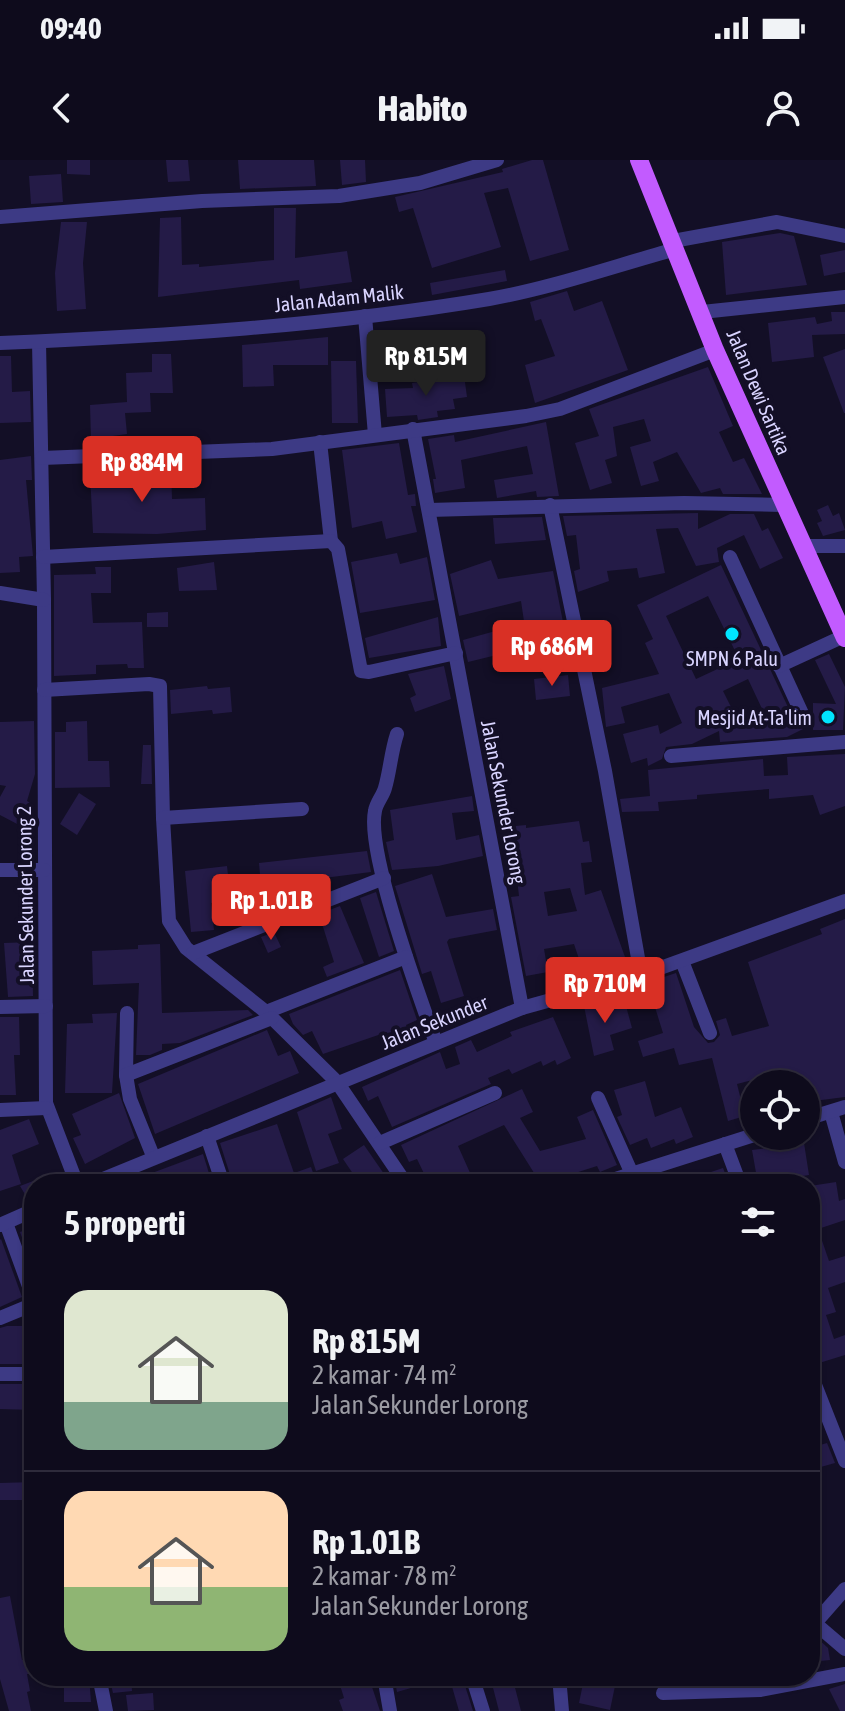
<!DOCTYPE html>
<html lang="id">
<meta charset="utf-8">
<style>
:root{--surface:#0e0b1c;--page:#1c1929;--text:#f1f3f6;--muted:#9b9ba3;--line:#2e2b3b;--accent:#d93025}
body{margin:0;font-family:"Asap Condensed",sans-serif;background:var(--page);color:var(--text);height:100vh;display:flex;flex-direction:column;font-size:30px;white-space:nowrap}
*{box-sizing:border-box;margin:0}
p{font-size:26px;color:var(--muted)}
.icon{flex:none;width:44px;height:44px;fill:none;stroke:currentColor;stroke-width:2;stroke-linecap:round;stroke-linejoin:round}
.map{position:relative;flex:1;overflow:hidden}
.details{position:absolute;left:24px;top:1014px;width:796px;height:512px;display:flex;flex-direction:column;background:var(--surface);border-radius:32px;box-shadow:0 2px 6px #0004,0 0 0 2px var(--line)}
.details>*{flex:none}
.controls{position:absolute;left:740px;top:910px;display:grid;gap:16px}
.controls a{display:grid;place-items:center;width:80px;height:80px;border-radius:50%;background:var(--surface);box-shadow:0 2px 6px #0004,0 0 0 2px var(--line);font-size:40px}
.price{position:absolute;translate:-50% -68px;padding:0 18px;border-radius:8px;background:var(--accent);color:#fff;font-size:26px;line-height:52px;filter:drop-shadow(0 2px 4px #0008)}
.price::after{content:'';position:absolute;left:50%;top:48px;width:24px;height:18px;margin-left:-12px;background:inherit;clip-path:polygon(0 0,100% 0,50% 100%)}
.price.current{background:#222;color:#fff}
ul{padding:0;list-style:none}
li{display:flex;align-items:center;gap:24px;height:200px;padding:0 40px}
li+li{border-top:2px solid var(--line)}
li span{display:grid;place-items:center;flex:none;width:224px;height:160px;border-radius:24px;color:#555}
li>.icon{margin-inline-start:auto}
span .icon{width:96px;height:96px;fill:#fffc;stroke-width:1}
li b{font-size:34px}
h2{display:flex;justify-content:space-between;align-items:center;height:96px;padding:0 40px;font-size:34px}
.status{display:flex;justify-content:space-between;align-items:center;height:56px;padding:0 40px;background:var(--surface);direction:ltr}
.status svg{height:22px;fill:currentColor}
header{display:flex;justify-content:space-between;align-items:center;height:104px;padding:0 40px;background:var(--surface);font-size:36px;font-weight:800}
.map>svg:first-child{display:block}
</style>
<div class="status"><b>09:40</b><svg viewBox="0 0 49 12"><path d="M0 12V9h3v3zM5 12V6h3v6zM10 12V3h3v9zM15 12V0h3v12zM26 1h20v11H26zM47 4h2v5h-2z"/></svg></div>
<header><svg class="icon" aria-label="back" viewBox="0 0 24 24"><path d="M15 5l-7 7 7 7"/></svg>Habito<svg class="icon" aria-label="person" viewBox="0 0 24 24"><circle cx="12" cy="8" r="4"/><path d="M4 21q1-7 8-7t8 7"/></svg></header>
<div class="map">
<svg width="845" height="1551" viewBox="0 0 845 1551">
<rect width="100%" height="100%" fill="#130f26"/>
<g fill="#241b47" fill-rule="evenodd">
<path d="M67,0h23v15l-23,-1z"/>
<path d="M166,0h22l2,21 -22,1z"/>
<path d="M238,0h76l2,26 -76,3z"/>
<path d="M340,0h25l1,22 -24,3z"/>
<path d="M532,0h11l26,90 -39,11 -22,-73 -24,5 17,54 -69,21 -19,-60 -14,4 -4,-15 108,-25 -1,-3z"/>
<path d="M61,14l2,28 -32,2 -2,-28z"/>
<path d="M274,48h22l-1,50 52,-7 5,31 -52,7 -1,-9 -141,17 2,-79 21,-1 1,48 17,-1v3l75,-7z"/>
<path d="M61,62h26l-4,41 3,46 -29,2 -2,-38z"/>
<path d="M780,73l14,3 13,49 -81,10 -4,-53z"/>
<path d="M845,90v22l-21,4 -4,-21z"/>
<path d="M505,110l2,11 -75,14 -2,-12z"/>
<path d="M567,131l7,20 28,-10 26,69 -93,33 -10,-38 30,-9 -14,-37 -6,2 -5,-19z"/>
<path d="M831,152h14v22l-33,1 2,22 -42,5 -4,-39 47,-6 2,7 15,-3z"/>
<path d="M328,177v28h-55l1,21 -31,1 -1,-42z"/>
<path d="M845,189v64h-1l-21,-56z"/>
<path d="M152,194h19l2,39h-23l1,19 -26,1 2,21 -36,5 -1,-34 37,-3 -1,-29 26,-1z"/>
<path d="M0,196h11l1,36 18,-1 1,31 -31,1z"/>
<path d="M331,201h25l2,62h-26z"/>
<path d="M708,207l25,59 -14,6 14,30 11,-4 18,36h-39l-3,-6 -19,5 -24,-41 -24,10 6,19 -18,5 -11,-39 21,-6 -7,-22 -31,8 4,29 -12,4 7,23 -22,7 -15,-47 24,-7 -10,-27z"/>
<path d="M464,215l3,22 -14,2 2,10 -18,2 1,6 -20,3 -1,-5 -30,2 -2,-28 28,-1 -1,-5z"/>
<path d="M546,262l13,74 -22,1 -1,-6 -39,7 -3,-18 39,-6 -6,-28 -66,14 4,28 -30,5 -2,-14h3l-8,-40 26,-4 1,7z"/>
<path d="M399,283l9,52 7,-1 1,12h-5l6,26 -31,7 -4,-18 -30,7 -10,-78z"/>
<path d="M31,296l1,24h-6l7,76 -14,1 1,15 -20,1v-113z"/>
<path d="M171,308l1,31 33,-1 1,32 -49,4 -64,-1 -3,-60z"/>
<path d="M828,345l5,11 6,-3 6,17 -22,6 -6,-13 5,-2 -5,-11z"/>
<path d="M698,353v16l32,-15h24l8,17 6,-3 15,30 -23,11 -16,-34 -27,13 2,14 -23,4 -18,-38 -22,1 9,44 -26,5 -2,-10 -30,3 2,10 -31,11 -4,-21 6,-2 -4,-34 -9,1 -4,-20z"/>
<path d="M542,357l4,23 -51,4 -2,-26z"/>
<path d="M397,393l3,11 27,-7 8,43 -75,13 -9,-51z"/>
<path d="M491,400l7,19 55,-8 10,51 -38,6 -4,-27 -62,15 -9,-42z"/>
<path d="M214,402l3,28 -38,1 -2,-23z"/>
<path d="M721,405l74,157 8,7 -16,8 -67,5 -1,-11 -27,13 -26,3 -4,12 -14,7 -1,-8 -16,5 -8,-29 35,-9 2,9 22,-11 -13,-30 -48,14 4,16 -19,4 -4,-39 57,-14 -14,-31 8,-4 -16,-34zM708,436l31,63 -43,20 -30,-63zM748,519l17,36 -29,2 -13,-26z"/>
<path d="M95,407h16v26h-20l2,30 49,-1 2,46h-16l-1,-4 -31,1v9l-42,2v-101l42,-1z"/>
<path d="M168,452v15h-21v-14z"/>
<path d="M438,457l3,29 -72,12 -4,-20z"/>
<path d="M499,470l6,23 -37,9 -5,-22z"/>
<path d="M829,494l16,33 -2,43h-30v-27l23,1 -21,-44z"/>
<path d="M444,506l7,33 -36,13 -5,-14 6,-3 -8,-21z"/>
<path d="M568,515l2,21 -34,4 -2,-21z"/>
<path d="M207,526l1,3 22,-2 2,25 -19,2 -1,-4 -41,4 -1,-24z"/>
<path d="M34,561l1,53 -8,27 6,4 -12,21 -21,-11v-18l6,-11 -6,-1v-63z"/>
<path d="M87,561l1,40h21l1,26 -55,1v-56h11v-10z"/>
<path d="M143,585h8l1,39h-11z"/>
<path d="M845,594v52l-25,9 -7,-20 -44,4v-10l-72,6v4l-39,3 1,9 -37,1 -2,-13 30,-3 -2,-26 115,-11 1,17 24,-1 -1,-18z"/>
<path d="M79,633l17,11 -19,31 -17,-11z"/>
<path d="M472,636l2,15 -22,2 4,27 23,-5 4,21 -45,10 -46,4 -6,-28 8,-2 -4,-30z"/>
<path d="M579,661l4,21 6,-1 3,21 -11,1 4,32 16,-5 24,67 -42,14 -9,-27 -30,5 4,23 -22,4 -15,-79 8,-1 -3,-26 -10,1 -2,-44 22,-2v3zM570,728l7,23 -29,5 -4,-24z"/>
<path d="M367,691l4,21 -110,14 -2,-23z"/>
<path d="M227,706l4,35 -20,2 3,27 -23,2 -6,-61z"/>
<path d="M432,714l14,43 47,-8 4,21 -48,9 -2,3 17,54 -23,7 -10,-32 -9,3 -27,-88z"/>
<path d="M376,732l18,59 -15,6 -19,-59z"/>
<path d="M340,746l24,57 -37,14 -4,-10 11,-5 -15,-48z"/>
<path d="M845,759v178l-39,5v-18h-29l-2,-10 -38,10 8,32 -17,5 -16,-63 -33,7 -5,-17 -31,9 -5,-16 25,-8 -9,-29 -4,-14 -26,8 -2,-7 54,-18 18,54 14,16 6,-1 6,-7 -4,-14 10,-3 6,18 37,-10 -21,-64 74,-28 -2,-5z"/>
<path d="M274,772l7,15 -13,6 -7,-16z"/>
<path d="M32,782l1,54 -25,1 -4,-54z"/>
<path d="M160,784l2,69 86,-3 5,5 -73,28 -18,1v6l-12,5h-14l3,-72 -46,2 -1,-34 46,-2v-4z"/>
<path d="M400,810l17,50 -11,5 2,6 -19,7 -2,-6 -64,22 -11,-23 -9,4 -10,-11 -4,-10z"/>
<path d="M596,838l5,15 25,-7 6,22 -22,7 4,15 -20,6 -11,-55z"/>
<path d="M117,853l-5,80h-47l2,-69 26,-1 -1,-9z"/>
<path d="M0,857h19l1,38h-6l2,40h-16z"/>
<path d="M553,857l18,41 -14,7 -2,-5 -12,6 -2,-5 -29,13 -3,-5 -21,9 3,6 -99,43 -14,-31 -10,5 -6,-14 78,-35 6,17 14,-5 -5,-17 16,-7 6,12 35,-16 -2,-4z"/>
<path d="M267,870l11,26 12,-5 9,22 -144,61 -17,-50z"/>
<path d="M645,921l10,36 26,-10 12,30 -17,7 -2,-5 -23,9 -4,-10 -17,7 -13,-28 5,-2 -8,-25z"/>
<path d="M522,929l11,23 -13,6 20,33 46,-12 -9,-22 16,-7 24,55 -17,7 -3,-6 -56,18 -37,-59 -46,21 13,29 -21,9h-21l-12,-25 -8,3 -8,-17z"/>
<path d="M119,933l16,45 -50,26 -12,-26 8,-3 -9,-21z"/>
<path d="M331,937l11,32 -14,5 11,29 -23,8 -19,-59z"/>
<path d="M29,959l10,25 -27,11 9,29 -21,7v-61z"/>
<path d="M277,964l18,52 -25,8h-37l-13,-41z"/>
<path d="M804,983l5,32 -27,4 1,5h-25l-6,-34z"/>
<path d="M364,985l27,39h-31l-17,-25z"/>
<path d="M203,994l9,29 -80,1 20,-11z"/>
<path d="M311,1007l6,17h-15l-5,-12z"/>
<path d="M723,1008l6,16h-48v-2z"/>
<path d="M57,1012l5,12h-28v16l-5,1 -9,-15z"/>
<path d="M836,1022l3,19 6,-2v21l-27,9 11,32 16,-5v26l-17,6 8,24 -10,3 8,24 11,-4v20l-29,9 -6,-17 5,-2 -5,-14v-30l4,-2 -4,-13v-100z"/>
<path d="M34,1067v44l-14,-39z"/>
<path d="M1,1079l21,58 -22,10v-67z"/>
<path d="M7,1166h25v38h-32v-36z"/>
<path d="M0,1224h34v26l-34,-1z"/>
<path d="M827,1283l8,20 -25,7v-22z"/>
<path d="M34,1322v18h-34v-17z"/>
<path d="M10,1436l12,64h5l3,14h-3l3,17 -3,1 4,19h-22l-9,-32v-81z"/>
<path d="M815,1476l13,12 2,12 -20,2v-25z"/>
<path d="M64,1516h25l2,26h-27z"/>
<path d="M109,1516h22l1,15 -19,2z"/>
<path d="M366,1516h8l1,9 -3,2 8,24h-37l-4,-11 5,-2 -4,-13z"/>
<path d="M394,1516h47l1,3 -45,13z"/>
<path d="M449,1516h13l11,35h-14z"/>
<path d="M490,1516h22l9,35h-22z"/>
<path d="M584,1519l31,7 -5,24 -31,-7z"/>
<path d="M845,1524v27h-5l-11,-22z"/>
<path d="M153,1533l1,17 -26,1 -2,-16z"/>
</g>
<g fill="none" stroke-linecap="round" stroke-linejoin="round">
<g stroke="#3d3a85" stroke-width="14">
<path d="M0,57l202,-16 137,-5 81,-13 77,-23"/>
<path d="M673,81l104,-19 68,14"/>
<path d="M702,152l143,-15"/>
<path d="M365,156l10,119"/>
<path d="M39,182l5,258 2,503 31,81"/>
<path d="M0,183c163,-7 328,-17 489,-44 63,-11 125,-33 187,-50"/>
<path d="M413,269l109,579"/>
<path d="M320,282l11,99"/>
<path d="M42,298l230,-9 254,-33 34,-7 155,-59"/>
<path d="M550,345l55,266 36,204"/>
<path d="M429,350l255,-7 99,2"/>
<path d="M802,386h43"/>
<path d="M43,397l288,-16 7,8 23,122 8,1 87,-19"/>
<path d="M730,397l74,161"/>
<path d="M0,433l44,7"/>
<path d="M779,506l65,-30"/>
<path d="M44,530l105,-6 11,2 3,132 6,103 17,27 80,64 71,70 69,102"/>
<path d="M397,574c-6,18 -7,37 -12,54 -2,8 -9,15 -10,23 -9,41 45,187 61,232"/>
<path d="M671,596l174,-14"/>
<path d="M163,658l139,-9"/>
<path d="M0,710h44"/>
<path d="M193,793l191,-75"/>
<path d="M682,801l28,72"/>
<path d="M0,847l46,-1"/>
<path d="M266,852l140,-55"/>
<path d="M126,915l1,-62"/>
<path d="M598,938l34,76"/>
<path d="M0,950l46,-2"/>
<path d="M831,952l14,50"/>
<path d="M806,959l39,-12"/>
<path d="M207,976l16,48"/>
<path d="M380,983l115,-50"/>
<path d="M725,984l15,40"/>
<path d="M153,996l-23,-57 -4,-24 146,-57"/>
<path d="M91,1024l431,-176 119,-33 204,-74"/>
<path d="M600,1024l154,-49"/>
<path d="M6,1063l28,77"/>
<path d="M0,1065l34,-15"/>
<path d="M0,1158l34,-14"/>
<path d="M810,1212l35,89"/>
<path d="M0,1214h34"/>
<path d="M810,1459l35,30"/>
<path d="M815,1463l30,-34"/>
<path d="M99,1516l7,35"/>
<path d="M384,1516l6,35"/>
<path d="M472,1516l11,35"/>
<path d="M559,1516l3,35"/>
<path d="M663,1533l97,-3 85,-16"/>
</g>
<path stroke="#c25bff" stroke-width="18" d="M639,0l76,190 130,288"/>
</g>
<g fill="#00e5ff" stroke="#130f26" stroke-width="3">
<circle cx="732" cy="474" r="8"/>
<circle cx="828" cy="557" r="8"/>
</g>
<g text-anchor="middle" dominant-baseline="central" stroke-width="8" stroke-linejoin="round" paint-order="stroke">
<g font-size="20" fill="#d9d4ff" stroke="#130f26">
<text transform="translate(339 138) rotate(-6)">Jalan Adam Malik</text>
<text transform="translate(759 232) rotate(67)">Jalan Dewi Sartika</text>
<text transform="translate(504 642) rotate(79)">Jalan Sekunder Lorong</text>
<text transform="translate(25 735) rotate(-91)">Jalan Sekunder Lorong 2</text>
<text transform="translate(434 862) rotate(-22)">Jalan Sekunder</text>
</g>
<g font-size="20" fill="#d9d4ff" stroke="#130f26">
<text x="732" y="498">SMPN 6 Palu</text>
<text x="812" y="557" text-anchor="end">Mesjid At-Ta'lim</text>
</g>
</g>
</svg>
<div class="controls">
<a><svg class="icon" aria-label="locate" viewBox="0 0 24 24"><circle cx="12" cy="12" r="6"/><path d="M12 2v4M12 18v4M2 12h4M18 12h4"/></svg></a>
</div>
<b class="price current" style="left:426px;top:238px">Rp 815M</b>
<b class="price" style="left:142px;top:344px">Rp 884M</b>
<b class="price" style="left:552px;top:528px">Rp 686M</b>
<b class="price" style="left:271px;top:782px">Rp 1.01B</b>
<b class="price" style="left:605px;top:865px">Rp 710M</b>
<section class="details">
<h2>5 properti<svg class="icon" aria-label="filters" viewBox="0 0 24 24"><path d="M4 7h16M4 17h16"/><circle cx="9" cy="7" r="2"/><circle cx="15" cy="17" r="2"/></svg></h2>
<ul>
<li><span style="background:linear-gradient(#dfe7d0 70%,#7fa58c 0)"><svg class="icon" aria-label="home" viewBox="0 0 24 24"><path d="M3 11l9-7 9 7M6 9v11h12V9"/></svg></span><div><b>Rp 815M</b><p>2 kamar · 74 m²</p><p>Jalan Sekunder Lorong</p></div></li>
<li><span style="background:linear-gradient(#ffd9b3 60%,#8fb573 0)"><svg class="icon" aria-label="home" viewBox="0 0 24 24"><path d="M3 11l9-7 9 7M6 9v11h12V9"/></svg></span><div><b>Rp 1.01B</b><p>2 kamar · 78 m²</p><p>Jalan Sekunder Lorong</p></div></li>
</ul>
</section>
</div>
